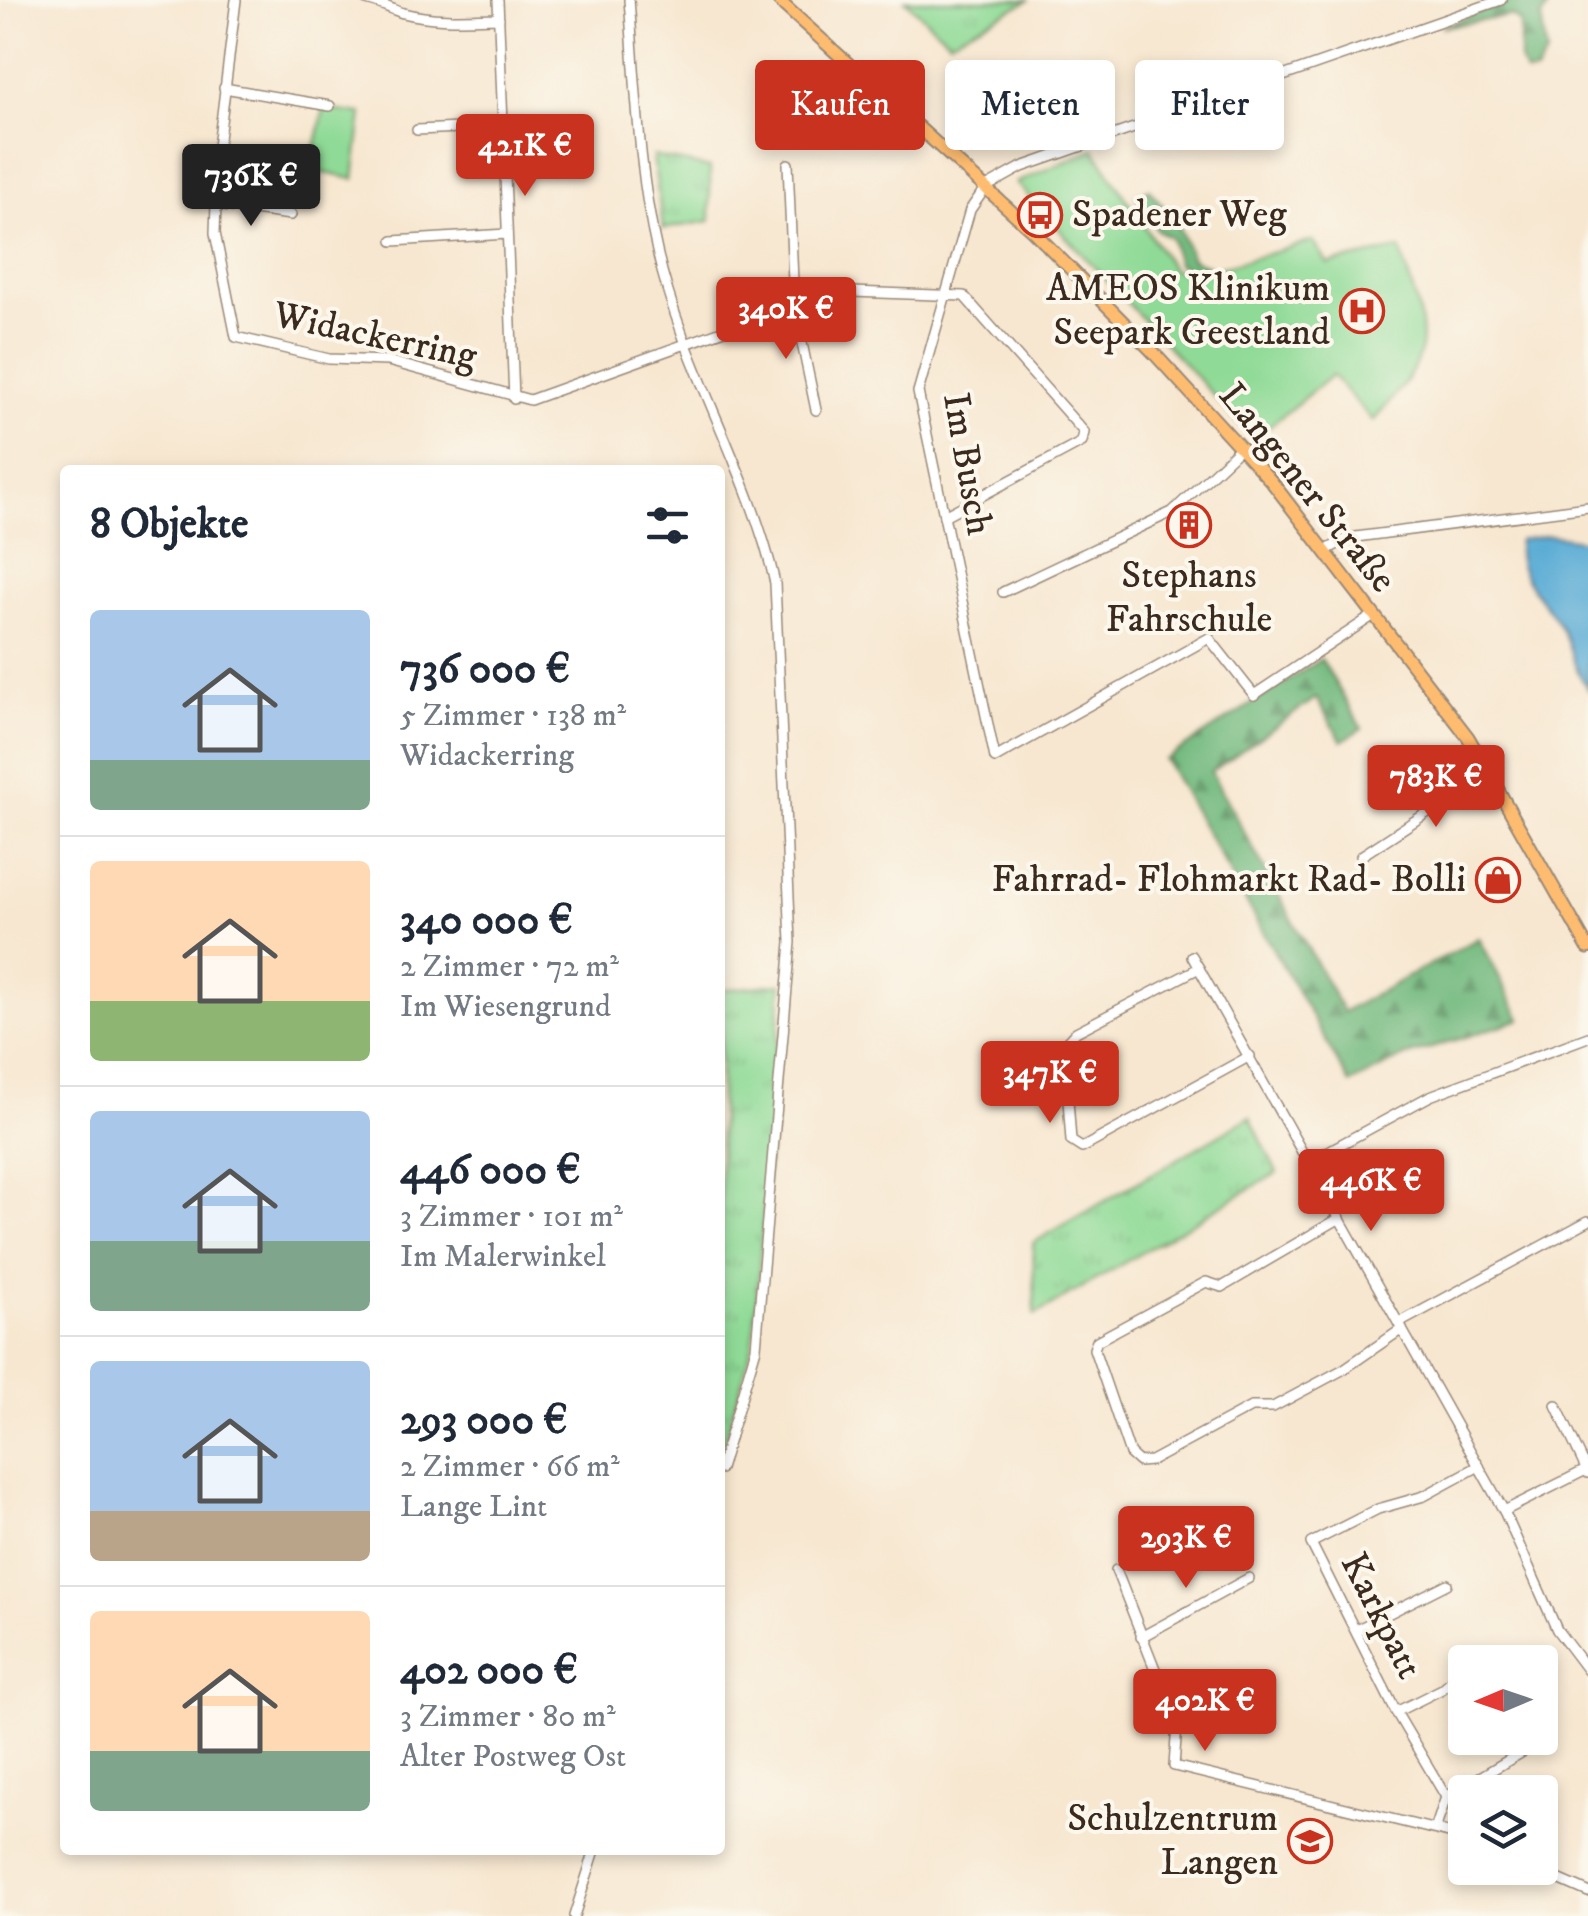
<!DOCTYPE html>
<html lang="de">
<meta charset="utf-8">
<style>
:root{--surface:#fff;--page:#f6f6f7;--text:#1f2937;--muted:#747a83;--line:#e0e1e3;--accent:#c8321e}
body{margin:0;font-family:"IM FELL DW Pica",serif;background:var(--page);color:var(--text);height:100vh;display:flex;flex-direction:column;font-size:38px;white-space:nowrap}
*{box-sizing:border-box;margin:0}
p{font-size:32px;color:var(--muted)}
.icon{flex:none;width:55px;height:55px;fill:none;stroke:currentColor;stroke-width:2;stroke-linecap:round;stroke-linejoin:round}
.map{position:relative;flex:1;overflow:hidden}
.panel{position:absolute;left:60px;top:465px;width:665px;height:1390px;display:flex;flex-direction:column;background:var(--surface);border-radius:10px;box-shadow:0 5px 15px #0003}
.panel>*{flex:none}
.hud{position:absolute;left:755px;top:60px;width:682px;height:90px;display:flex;gap:20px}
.needle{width:65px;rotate:268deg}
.buttons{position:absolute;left:1448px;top:1645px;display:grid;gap:20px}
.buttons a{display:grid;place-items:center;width:110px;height:110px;border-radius:10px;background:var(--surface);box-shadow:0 5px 15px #0003;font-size:50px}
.price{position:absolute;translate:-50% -85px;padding:0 22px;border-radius:10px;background:var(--accent);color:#fff;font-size:32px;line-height:65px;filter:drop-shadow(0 2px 5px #0008)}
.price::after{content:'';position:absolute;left:50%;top:60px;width:30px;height:22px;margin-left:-15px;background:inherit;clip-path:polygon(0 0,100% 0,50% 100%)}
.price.active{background:#222;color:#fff}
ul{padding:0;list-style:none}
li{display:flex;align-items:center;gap:30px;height:250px;padding:0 30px}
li+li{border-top:2px solid var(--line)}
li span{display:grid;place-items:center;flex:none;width:280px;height:200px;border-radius:10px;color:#555}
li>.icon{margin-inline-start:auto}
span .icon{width:120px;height:120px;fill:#fffc;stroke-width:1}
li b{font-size:42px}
h2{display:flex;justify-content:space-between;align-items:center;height:120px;padding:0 30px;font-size:42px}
.tag{padding:0 35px;border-radius:10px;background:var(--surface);box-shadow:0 5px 15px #0003;font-size:35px;line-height:90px}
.tag.active{background:var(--accent);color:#fff}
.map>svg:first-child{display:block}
</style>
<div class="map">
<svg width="1588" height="1916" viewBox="0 0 1588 1916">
<defs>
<pattern id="grass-tufts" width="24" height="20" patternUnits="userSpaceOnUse" patternTransform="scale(2.5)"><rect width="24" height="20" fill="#8fda96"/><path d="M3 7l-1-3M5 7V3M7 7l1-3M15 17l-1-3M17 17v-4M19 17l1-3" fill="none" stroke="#7cbb81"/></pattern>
<pattern id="forest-firs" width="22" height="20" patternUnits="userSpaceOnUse" patternTransform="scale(2.5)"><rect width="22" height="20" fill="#73ba7f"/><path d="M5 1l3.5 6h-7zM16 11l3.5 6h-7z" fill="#609767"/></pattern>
</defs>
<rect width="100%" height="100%" fill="#fbf7ec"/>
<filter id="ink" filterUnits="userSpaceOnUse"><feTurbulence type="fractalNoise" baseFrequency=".01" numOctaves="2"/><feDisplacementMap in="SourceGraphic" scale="20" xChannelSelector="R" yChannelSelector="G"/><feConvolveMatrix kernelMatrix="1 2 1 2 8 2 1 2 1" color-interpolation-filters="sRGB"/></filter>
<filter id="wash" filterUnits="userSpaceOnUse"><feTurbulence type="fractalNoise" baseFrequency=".0048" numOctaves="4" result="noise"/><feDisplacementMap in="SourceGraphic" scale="40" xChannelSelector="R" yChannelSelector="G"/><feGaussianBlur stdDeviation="2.25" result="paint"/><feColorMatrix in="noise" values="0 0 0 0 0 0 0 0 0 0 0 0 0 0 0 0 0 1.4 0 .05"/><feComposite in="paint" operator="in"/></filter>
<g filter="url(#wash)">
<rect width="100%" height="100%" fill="#f7e7d0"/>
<g fill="url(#grass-tufts)" stroke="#65825a" stroke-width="2.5">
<path d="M905,0h125l-81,41z"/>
<path d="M653,156l57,12v53l-47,8z"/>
<path d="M782,984l-29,360 -33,111v-465z"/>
<path d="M1250,1117l27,56 -242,142 -2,-72z"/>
</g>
<g fill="url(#forest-firs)" stroke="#57724e" stroke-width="2.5">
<path d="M1513,0h39l-11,18 6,36 -12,19 -9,1 -6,-11v-41l-9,-6 -70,11z"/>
<path d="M1149,189l27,33 16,37 20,9 -5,7 -30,-11 -6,-26 -14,-8 -21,-34z"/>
<path d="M1321,659l41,69 -20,13 -26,-43 -105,74 132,240 136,-74 42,81 -117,38 -54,27 -185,-324z"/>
</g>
<g fill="#8fda96" stroke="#65825a" stroke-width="2.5">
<path d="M324,109l38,5 -8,65 -44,-9z"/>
<path d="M1094,149l78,120 16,5 17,-2 108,-31 15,23 72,-15c27,91 40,98 -27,172l-41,-46 -78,64 -238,-256z"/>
</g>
<path fill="#5aacd5" stroke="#4a6b7a" stroke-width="2.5" d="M1549,535l39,6v148c-14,-22 -14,-28 -22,-50 -13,-36 -56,-58 -47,-99z"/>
</g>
<g filter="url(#ink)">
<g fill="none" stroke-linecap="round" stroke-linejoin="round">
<defs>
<g id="minor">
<path d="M236,0l-18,147 -3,86 21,104 93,22 59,2 142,39 264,-95 58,-13 112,4 120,136 -2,10 -138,74"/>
<path d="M366,0c14,3 25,9 37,13 32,8 63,6 96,5"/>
<path d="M498,0l16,399"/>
<path d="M629,0c7,83 9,170 28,251 26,115 92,218 118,332l16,359 -35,406 -36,121"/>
<path d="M224,88l106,18"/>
<path d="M417,130l86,-4"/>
<path d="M788,164l6,141 22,105"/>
<path d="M216,205l75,10"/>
<path d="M393,241l114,-7"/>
<path d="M1325,551l23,-13 240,-31"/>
<path d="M1003,592l169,-80 69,-65"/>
<path d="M1374,615l-120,80 -45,-57 -214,120 -77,-366 52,-182 16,-23 36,-20 479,-167"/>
<path d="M1361,856l130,-85"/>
<path d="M1192,956l312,555 53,119 31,41"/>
<path d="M1199,968l-123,64 -12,13 7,96 11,7 168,-92"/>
<path d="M1310,1161l120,-65 158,-59"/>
<path d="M1340,1218l-118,69 -16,-5 -109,59 -3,8 36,105 9,8 12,-1 100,-54h22l71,-38 58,-40"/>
<path d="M1399,1323l189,-102"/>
<path d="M1556,1405l32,68"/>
<path d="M1504,1511l84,-42"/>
<path d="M1116,1570l61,155 -3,41 291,71"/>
<path d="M1356,1630l91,-46"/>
<path d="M1141,1637l108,-59"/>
<path d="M1479,1662l3,-1"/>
<path d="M1396,1712l46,-23 23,-20"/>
<path d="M1446,1797l85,-50"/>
<path d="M1436,1827l10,-30 -50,-85 -85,-169 67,-34 46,-13 55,-30"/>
<path d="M1533,1868l55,24"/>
<path d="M574,1916l21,-66"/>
</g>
<path id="major" d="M778,0l255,231 119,120 119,130 197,256 120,211"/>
</defs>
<use href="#minor" stroke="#987" stroke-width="12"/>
<use href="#major" stroke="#987" stroke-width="15"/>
<use href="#minor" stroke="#fff" stroke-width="9"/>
<use href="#major" stroke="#febc70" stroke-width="11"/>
</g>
</g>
<defs>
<symbol id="bus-ring" viewBox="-11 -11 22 22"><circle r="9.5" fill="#fbf7ec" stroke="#c8321e" stroke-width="1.5"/><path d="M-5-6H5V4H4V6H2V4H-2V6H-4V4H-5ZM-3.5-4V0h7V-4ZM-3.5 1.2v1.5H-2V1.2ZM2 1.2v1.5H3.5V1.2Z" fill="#c8321e"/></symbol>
<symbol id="hospital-ring" viewBox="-11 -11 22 22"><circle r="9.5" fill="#fbf7ec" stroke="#c8321e" stroke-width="1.5"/><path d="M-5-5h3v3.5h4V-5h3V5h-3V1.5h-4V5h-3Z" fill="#c8321e"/></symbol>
<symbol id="building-ring" viewBox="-11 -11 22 22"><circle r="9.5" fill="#fbf7ec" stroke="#c8321e" stroke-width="1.5"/><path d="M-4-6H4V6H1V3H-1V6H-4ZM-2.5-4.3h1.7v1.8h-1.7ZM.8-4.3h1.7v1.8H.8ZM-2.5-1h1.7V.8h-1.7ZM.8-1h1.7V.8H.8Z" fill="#c8321e"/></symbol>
<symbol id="shop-ring" viewBox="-11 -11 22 22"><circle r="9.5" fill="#fbf7ec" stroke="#c8321e" stroke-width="1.5"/><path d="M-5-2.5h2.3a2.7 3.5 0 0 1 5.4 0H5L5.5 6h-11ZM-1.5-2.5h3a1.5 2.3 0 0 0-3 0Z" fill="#c8321e"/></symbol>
<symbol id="school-ring" viewBox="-11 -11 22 22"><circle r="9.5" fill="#fbf7ec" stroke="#c8321e" stroke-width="1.5"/><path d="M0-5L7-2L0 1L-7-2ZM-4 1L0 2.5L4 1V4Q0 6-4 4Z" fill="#c8321e"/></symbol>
</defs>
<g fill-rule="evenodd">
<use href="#bus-ring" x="1015" y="190" width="50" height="50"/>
<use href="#hospital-ring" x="1337" y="286" width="50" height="50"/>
<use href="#building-ring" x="1164" y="500" width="50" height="50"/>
<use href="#shop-ring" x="1473" y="855" width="50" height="50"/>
<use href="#school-ring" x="1285" y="1816" width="50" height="50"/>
</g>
<g text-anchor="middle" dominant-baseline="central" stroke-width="8" stroke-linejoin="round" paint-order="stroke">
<g font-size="38" fill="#3b2a1e" stroke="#fbf7ec" text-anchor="end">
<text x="1072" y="215" text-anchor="start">Spadener Weg</text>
<text x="1330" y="289">AMEOS Klinikum<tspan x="1330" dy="44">Seepark Geestland</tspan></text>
<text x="1189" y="576" text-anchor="middle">Stephans<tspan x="1189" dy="44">Fahrschule</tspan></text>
<text x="1466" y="880">Fahrrad- Flohmarkt Rad- Bolli</text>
<text x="1278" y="1819">Schulzentrum<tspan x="1278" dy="44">Langen</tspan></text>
</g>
<g font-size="38" fill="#3b2a1e" stroke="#fbf7ec">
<text transform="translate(375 336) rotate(12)">Widackerring</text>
<text transform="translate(967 464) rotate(80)">Im Busch</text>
<text transform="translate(1307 488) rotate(51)">Langener Straße</text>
<text transform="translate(1381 1616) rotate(63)">Karkpatt</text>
</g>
</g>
</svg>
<div class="buttons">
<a><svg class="needle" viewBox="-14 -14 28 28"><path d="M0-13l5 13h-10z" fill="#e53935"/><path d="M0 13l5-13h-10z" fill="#747a83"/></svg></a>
<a><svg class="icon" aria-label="layers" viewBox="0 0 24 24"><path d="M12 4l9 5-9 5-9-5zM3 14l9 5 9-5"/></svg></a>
</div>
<b class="price" style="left:525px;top:199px">421K €</b>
<b class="price active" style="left:251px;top:229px">736K €</b>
<b class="price" style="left:786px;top:362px">340K €</b>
<b class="price" style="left:1436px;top:830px">783K €</b>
<b class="price" style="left:1050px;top:1126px">347K €</b>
<b class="price" style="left:1371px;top:1234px">446K €</b>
<b class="price" style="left:1186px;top:1591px">293K €</b>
<b class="price" style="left:1205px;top:1754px">402K €</b>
<div class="hud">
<a class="tag active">Kaufen</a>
<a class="tag">Mieten</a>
<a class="tag">Filter</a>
</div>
<section class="panel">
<h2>8 Objekte<svg class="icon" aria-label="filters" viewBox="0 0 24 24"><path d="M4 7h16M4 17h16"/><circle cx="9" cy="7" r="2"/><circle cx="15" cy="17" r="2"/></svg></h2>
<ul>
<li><span style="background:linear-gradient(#a9c7e8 75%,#7fa58c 0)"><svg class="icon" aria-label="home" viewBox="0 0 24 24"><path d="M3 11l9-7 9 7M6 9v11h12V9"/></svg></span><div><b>736 000 €</b><p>5 Zimmer · 138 m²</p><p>Widackerring</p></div></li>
<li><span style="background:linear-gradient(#ffd9b3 70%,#8fb573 0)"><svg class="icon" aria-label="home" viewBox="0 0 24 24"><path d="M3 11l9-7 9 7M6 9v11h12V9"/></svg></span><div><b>340 000 €</b><p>2 Zimmer · 72 m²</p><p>Im Wiesengrund</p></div></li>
<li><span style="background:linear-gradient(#a9c7e8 65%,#7fa58c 0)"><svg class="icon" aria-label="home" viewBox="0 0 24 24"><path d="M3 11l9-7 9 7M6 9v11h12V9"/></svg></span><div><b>446 000 €</b><p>3 Zimmer · 101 m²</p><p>Im Malerwinkel</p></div></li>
<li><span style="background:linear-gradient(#a9c7e8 75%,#b9a48a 0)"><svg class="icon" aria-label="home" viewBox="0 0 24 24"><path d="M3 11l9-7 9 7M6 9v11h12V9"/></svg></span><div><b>293 000 €</b><p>2 Zimmer · 66 m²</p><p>Lange Lint</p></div></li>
<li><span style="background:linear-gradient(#ffd9b3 70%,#7fa58c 0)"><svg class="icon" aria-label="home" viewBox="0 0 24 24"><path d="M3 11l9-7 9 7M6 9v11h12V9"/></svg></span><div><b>402 000 €</b><p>3 Zimmer · 80 m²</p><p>Alter Postweg Ost</p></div></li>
</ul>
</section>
</div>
